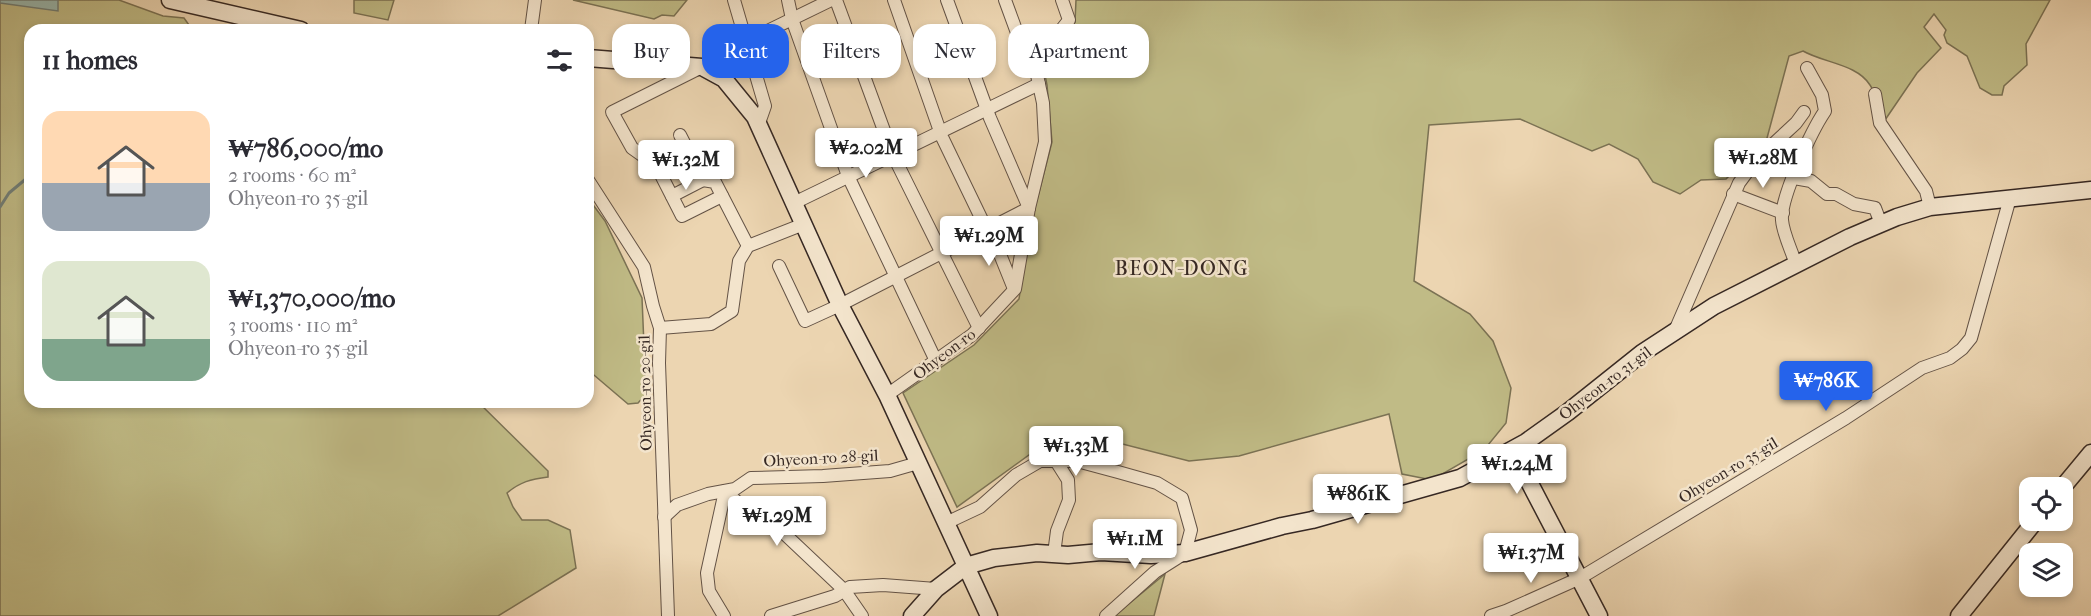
<!DOCTYPE html>
<meta charset="utf-8">
<style>
:root{--surface:#fff;--page:#f7f7f7;--text:#2b2b33;--muted:#7c7c81;--accent:#2563eb}
body{margin:0;font-family:"IM FELL French Canon",serif;background:var(--page);color:var(--text);height:100vh;display:flex;flex-direction:column;font-size:22px;white-space:nowrap}
*{box-sizing:border-box;margin:0}
p{font-size:20px;color:var(--muted)}
.icon{flex:none;width:33px;height:33px;fill:none;stroke:currentColor;stroke-width:2;stroke-linecap:round;stroke-linejoin:round}
.map{position:relative;flex:1;overflow:hidden}
.panel{position:absolute;left:24px;top:24px;width:570px;height:384px;display:flex;flex-direction:column;background:var(--surface);border-radius:18px;box-shadow:0 3px 9px #0003}
.panel>*{flex:none}
.top-card{position:absolute;left:612px;top:24px;width:570px;height:54px;display:flex;gap:12px}
.fabs{position:absolute;left:2019px;top:477px;display:grid;gap:12px}
.fabs a{display:grid;place-items:center;width:54px;height:54px;border-radius:12px;background:var(--surface);box-shadow:0 3px 9px #0003;font-size:30px}
.price{position:absolute;translate:-50% -51px;padding:0 14px;border-radius:6px;background:#fff;color:#222;font-size:20px;line-height:39px;filter:drop-shadow(0 2px 3px #0008)}
.price::after{content:'';position:absolute;left:50%;top:36px;width:18px;height:14px;margin-left:-9px;background:inherit;clip-path:polygon(0 0,100% 0,50% 100%)}
.price.selected{background:var(--accent);color:#fff}
ul{padding:0;list-style:none}
li{display:flex;align-items:center;gap:18px;height:150px;padding:0 18px}
li span{display:grid;place-items:center;flex:none;width:168px;height:120px;border-radius:18px;color:#555}
li>.icon{margin-inline-start:auto}
span .icon{width:72px;height:72px;fill:#fffc;stroke-width:1}
li b{font-size:26px}
h2{display:flex;justify-content:space-between;align-items:center;height:72px;padding:0 18px;font-size:26px}
.chip{padding:0 21px;border-radius:18px;background:var(--surface);box-shadow:0 3px 9px #0003;font-size:21px;line-height:54px}
.chip.selected{background:var(--accent);color:#fff}
.map>svg:first-child{display:block}
</style>
<div class="map">
<svg width="2091" height="616" viewBox="0 0 2091 616">
<rect width="100%" height="100%" fill="#ecd5b1"/>
<filter id="stains"><feTurbulence type="fractalNoise" baseFrequency=".00333" numOctaves="4"/><feColorMatrix values="0 0 0 0 .2 0 0 0 0 .09 0 0 0 0 .02 0 0 0 .5 -.17"/></filter>
<radialGradient id="worn" r=".72"><stop offset=".6" stop-color="#630" stop-opacity="0"/><stop offset="1" stop-color="#630" stop-opacity=".3"/></radialGradient>
<g fill="#c0bb86" stroke="#7b7254" stroke-width="1.5">
<path d="M0,0h119l44,16 21,2 5,7 1,5h-160v372h448l70,69v6c-17,2 -28,5 -41,16l6,14 9,13h26l22,10 6,38 -78,48h-498z"/>
<path d="M354,0h40l-6,20 -34,-7z"/>
<path d="M573,0h114l-13,16 -12,-1 -8,4z"/>
<path d="M1076,0h974l-24,44 1,21 -23,21 -2,9h-10l-12,-7 -13,-32 -20,-13 -3,-8 2,-5 -12,-16 -10,13 17,21 -24,25 -32,47c-4,-11 -8,-25 -15,-35 -13,-21 -46,-22 -67,-34l-14,5 -22,82 -41,41 -25,1 -21,14 -27,-12 -15,-23 -29,-15 -17,7 -72,-32 -91,6 -15,156 56,33 23,27 18,47 -5,35 -22,27 -52,30 -30,-6 -13,-60 -150,42 -50,5 -86,-22 -74,16 -72,52 -54,-114 71,-48 45,-46 11,-72 22,-85 -5,-57 -3,-15 31,-48z"/>
<path d="M588,198l17,23 37,77 4,96 -8,9 -10,1 -40,-34z"/>
<path d="M1165,574l-11,42h-40z"/>
</g>
<path fill="#99b8af" stroke="#717e77" stroke-width="1.5" d="M0,0h58v11l-58,-8z"/>
<g fill="none" stroke-linecap="round" stroke-linejoin="round">
<path stroke="#717e77" stroke-width="3" d="M0,207l9,-14 18,-15h3"/>
<defs>
<g id="street">
<path d="M734,0l31,106 -7,20"/>
<path d="M788,0l4,19 56,157 88,185"/>
<path d="M836,0l57,155 86,173"/>
<path d="M894,0l48,137 41,85 10,15 21,52"/>
<path d="M947,0l43,118 39,90"/>
<path d="M531,30l4,-30"/>
<path d="M745,42l86,-42"/>
<path d="M702,67l-90,45 20,36 24,17 26,51 40,-20"/>
<path d="M1032,67l37,-47 -7,-20"/>
<path d="M1875,94l5,29 46,68 4,16"/>
<path d="M680,135l23,45 12,2 33,64"/>
<path d="M1794,178l17,3 16,13h9l18,10 21,4 6,16"/>
<path d="M588,180l56,87 9,39 7,22 -1,35 9,253"/>
<path d="M1733,194l50,19"/>
<path d="M672,196l31,-16"/>
<path d="M794,203l245,-119"/>
<path d="M1796,265c-4,-14 -13,-31 -14,-45 -2,-22 30,-90 43,-109l-3,-16 -15,-27"/>
<path d="M779,266l26,55 35,-16 189,-97"/>
<path d="M660,328l51,-4 21,-13 7,-50 9,-15 56,-22"/>
<path d="M1674,333l65,-150 17,-23 40,-37 8,-11"/>
<path d="M887,395l85,-60 43,-46 14,-81 16,-66 -2,-39 -6,-28 -10,-15 -22,-60"/>
<path d="M664,517l13,-12 31,-11 27,-5 16,-11 72,-2 67,-5 28,-8"/>
<path d="M946,523l34,-16 36,-32 24,-14h37l41,11 39,11 25,15 9,32 -6,23 -30,19 -49,44"/>
<path d="M1054,554l3,-23 12,-31 -1,-20 -12,-19"/>
<path d="M724,616l-15,-25 -2,-18 18,-82 11,10 36,21 72,68 18,26"/>
<path d="M771,616l64,-20 15,-9 33,-2 53,4"/>
<path d="M1491,616l15,-5 74,-33 266,-160 76,-50 28,-10 12,-9 9,-11 39,-140"/>
</g>
<g id="secondary">
<path d="M170,0l131,30"/>
<path d="M588,58l114,9 22,12 31,38 85,188 47,90 102,221"/>
<path d="M1513,451l86,165"/>
<path d="M2062,488l29,-35"/>
<path d="M912,616l24,-27 30,-23 28,-8 43,-5 31,2 33,-3 50,3 34,-2 97,-27 30,-6 148,-42 66,-36 42,-30 74,-59 72,-47 136,-69 47,-20 33,-10 161,-17"/>
<path d="M1959,616l77,-96"/>
</g>
</defs>
<use href="#street" stroke="#645346" stroke-width="14"/>
<use href="#secondary" stroke="#362823" stroke-width="19"/>
<use href="#street" stroke="#f3e4cc" stroke-width="12"/>
<use href="#secondary" stroke="#f3e4cc" stroke-width="16"/>
</g>
<g text-anchor="middle" dominant-baseline="central" stroke-width="5" stroke-linejoin="round" paint-order="stroke">
<g font-size="16" fill="#362823" stroke="#f3e4cc">
<text transform="translate(944 354) rotate(-37)">Ohyeon-ro</text>
<text transform="translate(1605 383) rotate(-37)">Ohyeon-ro 31-gil</text>
<text transform="translate(645 393) rotate(-91)">Ohyeon-ro 20-gil</text>
<text transform="translate(821 458) rotate(-3)">Ohyeon-ro 28-gil</text>
<text transform="translate(1728 470) rotate(-31)">Ohyeon-ro 35-gil</text>
</g>
<g font-size="20" letter-spacing="1.5" fill="#362823" stroke="#f3e4cc">
<text x="1182" y="268">BEON-DONG</text>
</g>
</g>
<rect width="100%" height="100%" filter="url(#stains)"/>
<rect width="100%" height="100%" fill="url(#worn)"/>
</svg>
<div class="fabs">
<a><svg class="icon" aria-label="locate" viewBox="0 0 24 24"><circle cx="12" cy="12" r="6"/><path d="M12 2v4M12 18v4M2 12h4M18 12h4"/></svg></a>
<a><svg class="icon" aria-label="layers" viewBox="0 0 24 24"><path d="M12 4l9 5-9 5-9-5zM3 14l9 5 9-5"/></svg></a>
</div>
<b class="price" style="left:866px;top:179px">₩2.02M</b>
<b class="price" style="left:1763px;top:189px">₩1.28M</b>
<b class="price" style="left:686px;top:191px">₩1.32M</b>
<b class="price" style="left:989px;top:267px">₩1.29M</b>
<b class="price selected" style="left:1826px;top:412px">₩786K</b>
<b class="price" style="left:1076px;top:477px">₩1.33M</b>
<b class="price" style="left:1517px;top:495px">₩1.24M</b>
<b class="price" style="left:1358px;top:525px">₩861K</b>
<b class="price" style="left:777px;top:547px">₩1.29M</b>
<b class="price" style="left:1135px;top:570px">₩1.1M</b>
<b class="price" style="left:1531px;top:584px">₩1.37M</b>
<div class="top-card">
<a class="chip">Buy</a>
<a class="chip selected">Rent</a>
<a class="chip">Filters</a>
<a class="chip">New</a>
<a class="chip">Apartment</a>
</div>
<section class="panel">
<h2>11 homes<svg class="icon" aria-label="filters" viewBox="0 0 24 24"><path d="M4 7h16M4 17h16"/><circle cx="9" cy="7" r="2"/><circle cx="15" cy="17" r="2"/></svg></h2>
<ul>
<li><span style="background:linear-gradient(#ffd9b3 60%,#9aa5b1 0)"><svg class="icon" aria-label="home" viewBox="0 0 24 24"><path d="M3 11l9-7 9 7M6 9v11h12V9"/></svg></span><div><b>₩786,000/mo</b><p>2 rooms · 60 m²</p><p>Ohyeon-ro 35-gil</p></div></li>
<li><span style="background:linear-gradient(#dfe7d0 65%,#7fa58c 0)"><svg class="icon" aria-label="home" viewBox="0 0 24 24"><path d="M3 11l9-7 9 7M6 9v11h12V9"/></svg></span><div><b>₩1,370,000/mo</b><p>3 rooms · 110 m²</p><p>Ohyeon-ro 35-gil</p></div></li>
</ul>
</section>
</div>
